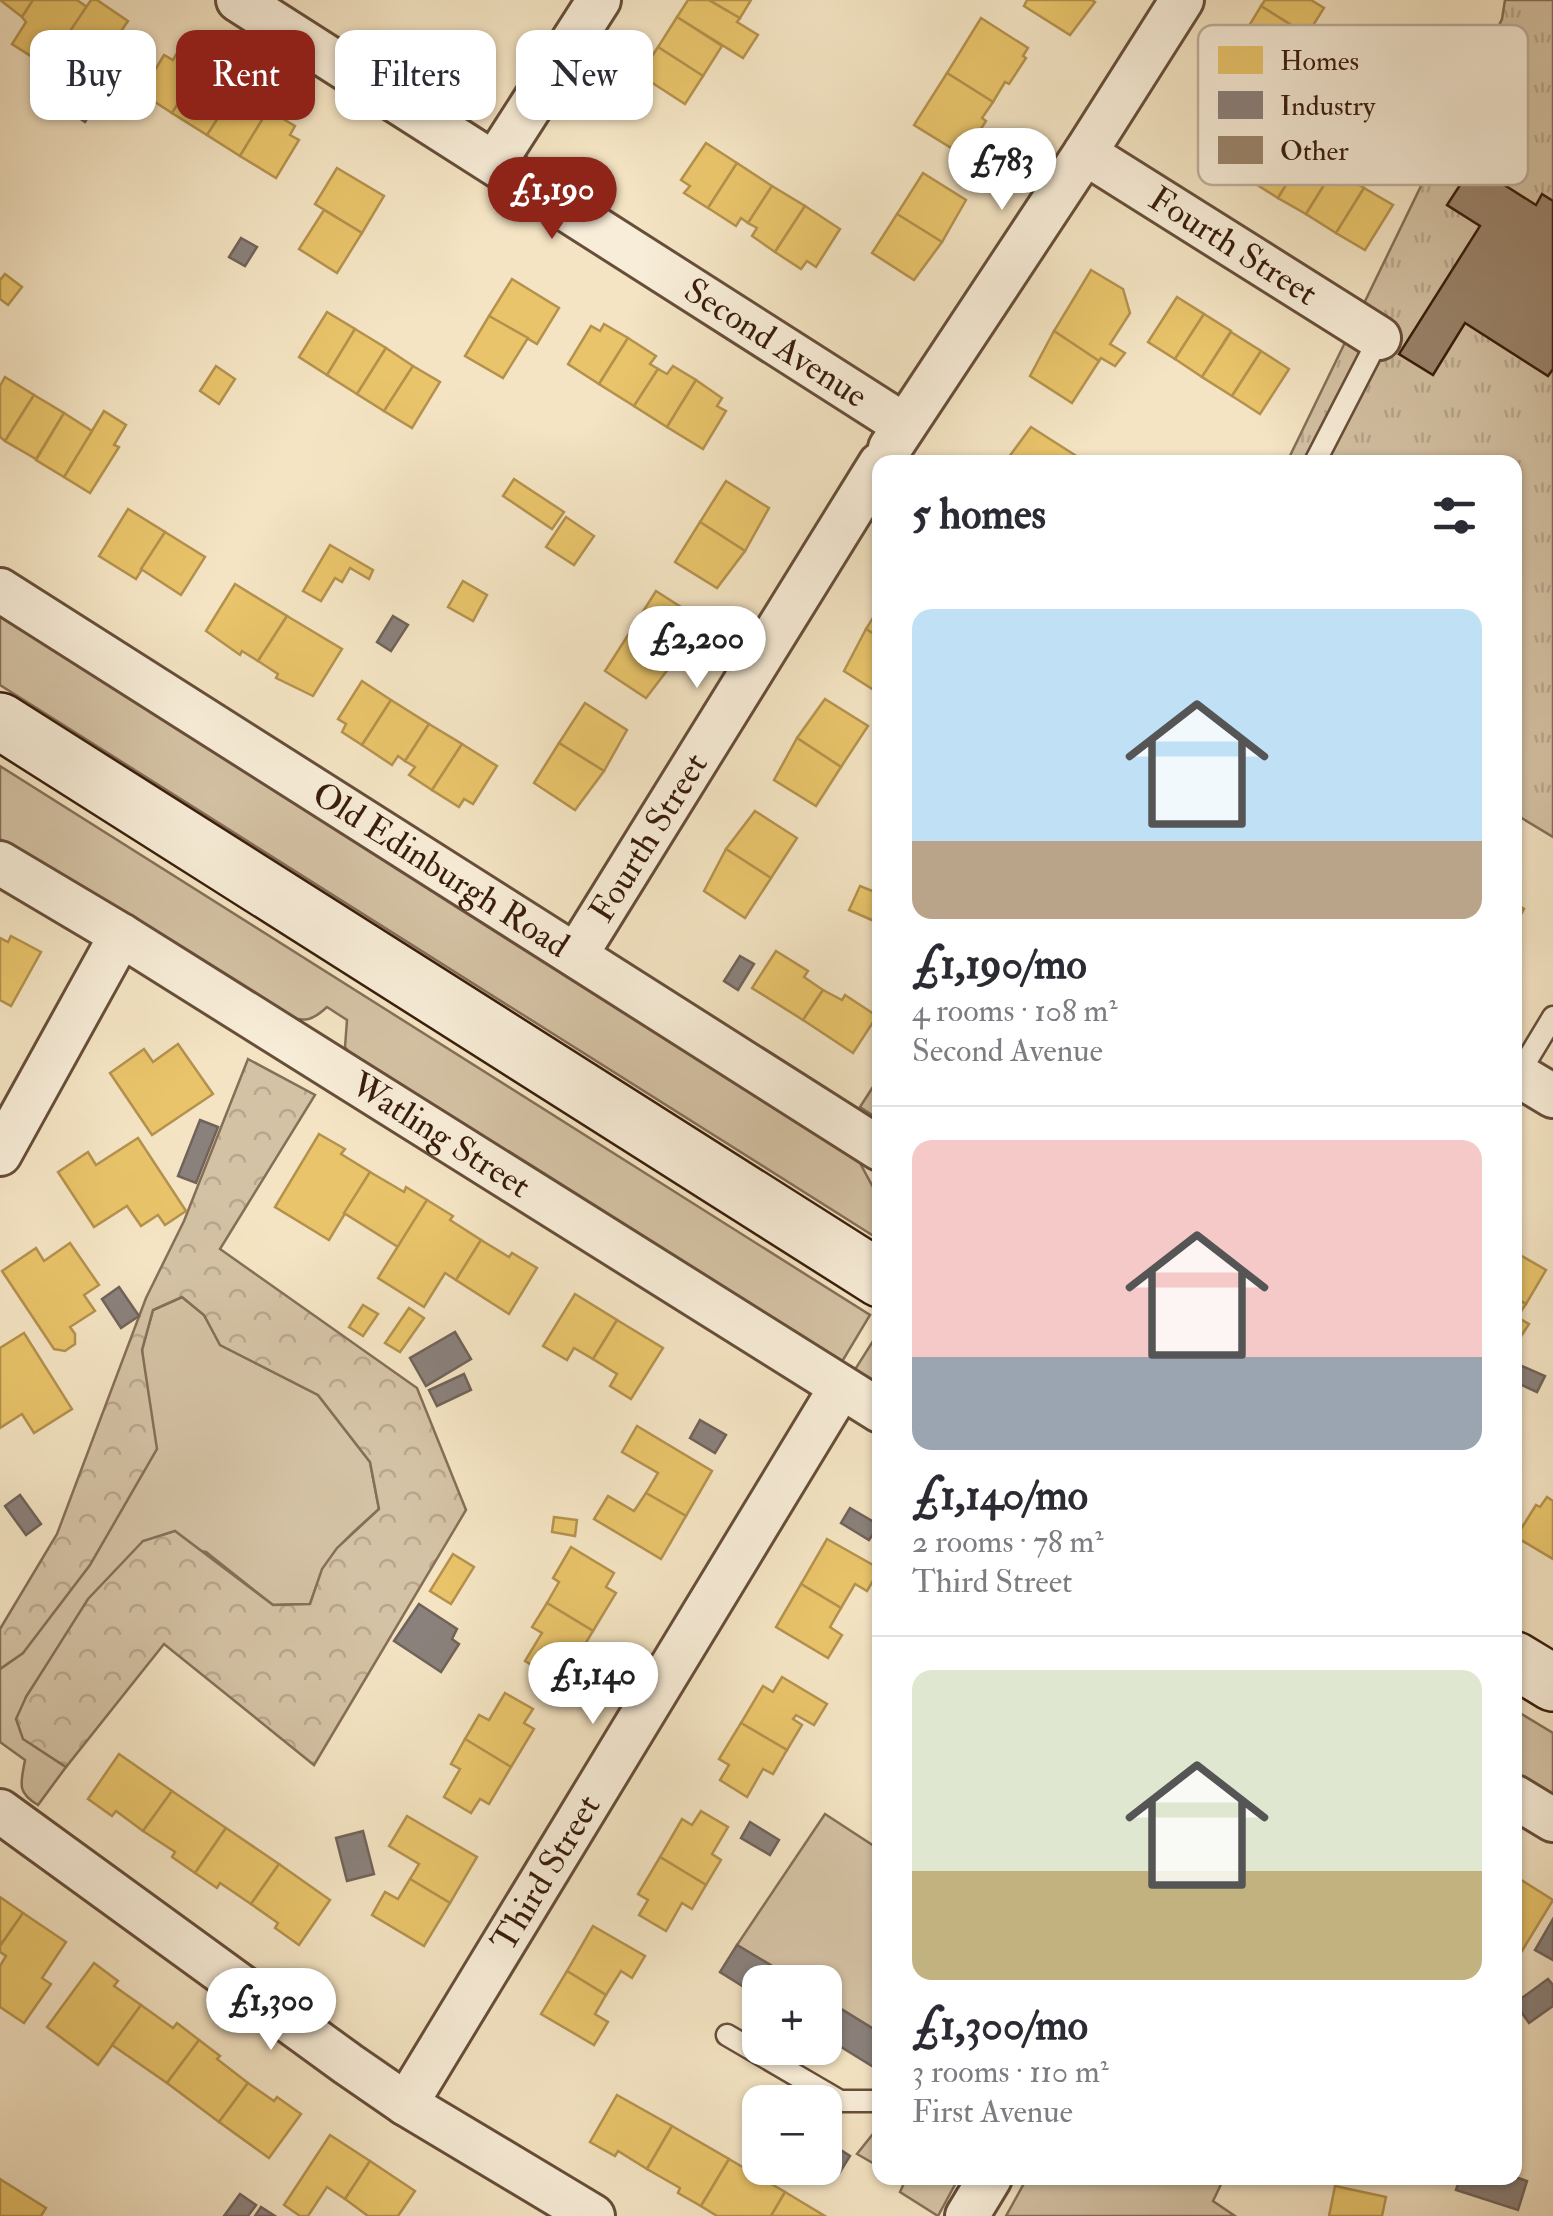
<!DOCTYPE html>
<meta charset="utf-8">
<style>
:root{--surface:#fff;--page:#f2f2f3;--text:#2b2b33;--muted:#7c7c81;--line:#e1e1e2;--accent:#8f2418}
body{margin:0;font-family:"IM FELL Double Pica",serif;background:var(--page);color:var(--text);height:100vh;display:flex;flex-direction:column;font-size:38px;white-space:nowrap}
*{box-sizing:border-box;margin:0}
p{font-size:32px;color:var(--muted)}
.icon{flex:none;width:55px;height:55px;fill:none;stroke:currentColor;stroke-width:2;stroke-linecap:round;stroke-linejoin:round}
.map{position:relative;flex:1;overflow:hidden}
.sheet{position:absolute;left:872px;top:455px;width:650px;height:1730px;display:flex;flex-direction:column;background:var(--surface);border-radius:20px;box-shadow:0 2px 8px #0004}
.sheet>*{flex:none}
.guide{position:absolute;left:30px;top:30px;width:692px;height:90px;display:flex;gap:20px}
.fabs{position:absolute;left:742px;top:1965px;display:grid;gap:20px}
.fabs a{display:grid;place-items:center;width:100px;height:100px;border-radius:20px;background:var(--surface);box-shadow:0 2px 8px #0004;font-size:50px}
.price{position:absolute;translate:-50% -85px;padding:0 22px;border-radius:35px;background:#fff;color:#222;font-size:32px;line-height:65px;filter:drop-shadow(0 2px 5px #0008)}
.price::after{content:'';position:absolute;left:50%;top:60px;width:30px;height:22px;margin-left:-15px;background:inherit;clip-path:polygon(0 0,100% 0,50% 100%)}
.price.current{background:var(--accent);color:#fff}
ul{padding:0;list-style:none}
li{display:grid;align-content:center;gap:20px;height:530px;padding:0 40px}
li+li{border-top:2px solid var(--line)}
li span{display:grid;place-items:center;height:310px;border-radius:20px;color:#555}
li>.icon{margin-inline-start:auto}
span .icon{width:180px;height:180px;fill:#fffc;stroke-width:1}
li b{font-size:42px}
h2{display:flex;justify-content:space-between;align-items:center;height:120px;padding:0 40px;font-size:42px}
.pill{padding:0 35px;border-radius:20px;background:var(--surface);box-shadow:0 2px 8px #0004;font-size:35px;line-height:90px}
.pill.current{background:var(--accent);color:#fff}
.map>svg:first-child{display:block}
</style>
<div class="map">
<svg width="1553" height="2216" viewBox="0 0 1553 2216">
<defs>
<pattern id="forest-crowns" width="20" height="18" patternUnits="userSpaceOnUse" patternTransform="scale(2.5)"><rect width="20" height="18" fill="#d4c2a4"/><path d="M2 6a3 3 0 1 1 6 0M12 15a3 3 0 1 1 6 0" fill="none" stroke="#b7a68c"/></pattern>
<pattern id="park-tufts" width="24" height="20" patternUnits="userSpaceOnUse" patternTransform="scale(2.5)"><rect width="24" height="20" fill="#d4c2a4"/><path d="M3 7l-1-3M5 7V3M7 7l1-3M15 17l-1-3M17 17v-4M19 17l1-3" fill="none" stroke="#b7a68c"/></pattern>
</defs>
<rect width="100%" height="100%" fill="#f4e4c3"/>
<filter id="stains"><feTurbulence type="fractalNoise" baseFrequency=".002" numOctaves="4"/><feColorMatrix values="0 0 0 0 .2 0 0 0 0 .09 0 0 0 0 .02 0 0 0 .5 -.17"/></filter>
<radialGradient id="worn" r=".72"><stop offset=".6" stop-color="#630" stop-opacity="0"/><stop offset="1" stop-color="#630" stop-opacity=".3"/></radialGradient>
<g fill="#d4c2a4" stroke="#866f58" stroke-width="2.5">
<path d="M0,613l855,541 25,46v40l-880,-555z"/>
<path d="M0,766l870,549 -30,50 -486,-306 -9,-12 2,-27 -20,-13c-14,13 -22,16 -40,9l-287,-177z"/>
<path d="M880,1076v44l-20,-13z"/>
<path d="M182,1297l22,18 17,30 97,50 52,67 9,47c-37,33 -53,46 -69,95l-37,1 -67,-53 -63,-11 -88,112 -29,44 -2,42 42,28 -28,38c-22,-13 -17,-22 -13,-45l-25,-18v-73l23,-16 123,-264 -4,-39 11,-40z"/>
<path d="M880,1330v57l-26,-16z"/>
<path d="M1515,1710l38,23v72l-38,-23z"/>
<path d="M825,1814l55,36v183l-55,-34v-17h-26l-62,-37z"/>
<path d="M880,2125v42l-23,-13z"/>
<path d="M900,2178h58v1l-20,37 -38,-24 5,-11z"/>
<path d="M1027,2178h197l-11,23 22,15h-229z"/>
</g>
<path fill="url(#forest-crowns)" stroke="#866f58" stroke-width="2.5" d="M248,1059l67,36 -95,154 197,139 49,122 -152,255 -150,-121 -98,123 -43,-28 -7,-20 10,-22 62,-98 55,-58 32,-10 98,74 37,-1 12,-35 15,-21 42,-39 -9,-47 -52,-67 -98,-50 -16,-30 -22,-18 -29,13 -11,40 15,99 -67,116 -67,88 -23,16v-40l57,-95 89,-236 38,-77z"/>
<path fill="url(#park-tufts)" stroke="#866f58" stroke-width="2.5" d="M1505,0h48v837l-38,-23v-352h-228l215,-443z"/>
<g fill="#e9c46a" stroke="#b4924e" stroke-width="2.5">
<path d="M0,0h33l-11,17z"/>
<path d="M33,0h44l10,7 -39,60 -36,-23 14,-22 -4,-5z"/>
<path d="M91,0h6l31,21 -31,45 -35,-23z"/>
<path d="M688,0h21l31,18 -3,4 21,13 -15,23 -66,-41z"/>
<path d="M709,0h42l-11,18z"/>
<path d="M1027,0h65l3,2 -25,33 -46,-29z"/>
<path d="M1265,0h46l13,8 -17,27 -46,-29z"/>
<path d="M1261,6l46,29 -17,27 -46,-28z"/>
<path d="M677,17l45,29 -19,30 -45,-29z"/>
<path d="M981,18l47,30 -5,8 3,2 -17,26 -4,-2 -12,20 -46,-29z"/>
<path d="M658,47l45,29 -18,28 -45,-29z"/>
<path d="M177,53l24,14 -29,46 -31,-20 23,-38 9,5z"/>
<path d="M201,67l28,18 -6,8 8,5 -24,37 -35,-22z"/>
<path d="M947,73l46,29 -11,16 4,3 -17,26 -3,-1 -5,8 -47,-29z"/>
<path d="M245,95l23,15 -28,46 -33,-21 24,-37 9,5z"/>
<path d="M268,110l27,16 -5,9 9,5 -23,38 -36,-22z"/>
<path d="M1279,136l27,16 -28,46 -27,-17z"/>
<path d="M706,143l31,20 -29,45 -24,-15 6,-7 -9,-6z"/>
<path d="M1306,152l28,17 -28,45 -28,-16z"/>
<path d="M737,163l35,23 -24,37 -7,-5 -5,8 -28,-18z"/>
<path d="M337,168l47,28 -22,37 -47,-29z"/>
<path d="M1334,169l30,19 -28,45 -30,-19z"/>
<path d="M923,173l43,27 -24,42 -45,-28z"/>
<path d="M772,186l33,20 -30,46 -23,-16 5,-8 -9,-5z"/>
<path d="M1364,188l29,17 -28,45 -29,-17z"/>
<path d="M805,206l35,23 -24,38 -9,-6 -6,8 -26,-17z"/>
<path d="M324,210l38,23 -25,40 -38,-24z"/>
<path d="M897,214l45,28 -28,38 -42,-27z"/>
<path d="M1091,270l32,19 7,24 -20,31 15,9 -10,13 -14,-8 -2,3 -45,-30z"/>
<path d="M5,274l17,13 -14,18 -8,-6v-19z"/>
<path d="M512,279l47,29 -22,36 -48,-28z"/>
<path d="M1177,297l27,17 -29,45 -27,-17z"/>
<path d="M327,312l28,17 -28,46 -28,-18z"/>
<path d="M1204,314l27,17 -29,46 -27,-18z"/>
<path d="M489,316l39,22 -25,40 -38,-22z"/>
<path d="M604,324l24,14 -29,46 -31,-20 23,-38 9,5z"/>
<path d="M355,329l31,19 -29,46 -30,-19z"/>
<path d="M1054,331l45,30 -27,42 -42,-27z"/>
<path d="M1231,332l30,19 -29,45 -30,-19z"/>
<path d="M628,338l28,18 -6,8 8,5 -24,37 -35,-22z"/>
<path d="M386,348l27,18 -29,45 -27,-17z"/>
<path d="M1261,351l28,18 -29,45 -28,-18z"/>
<path d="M216,366l19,13 -16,25 -19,-13z"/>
<path d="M413,366l27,16 -28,46 -28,-17z"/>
<path d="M673,366l23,14 -29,47 -33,-21 24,-37 9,5z"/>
<path d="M5,377l29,18 -29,46 -5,-4v-51z"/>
<path d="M696,380l26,18 -5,8 9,5 -23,38 -36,-22z"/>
<path d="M34,395l30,18 -28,46 -31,-18z"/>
<path d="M104,411l22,14 -12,20 5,2 -29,46 -26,-16z"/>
<path d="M64,413l28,18 -28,46 -28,-17z"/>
<path d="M1031,427l47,30 -4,5 -68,-1z"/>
<path d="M514,479l50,33 -12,17 -49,-33z"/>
<path d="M726,481l43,27 -24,43 -45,-29z"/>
<path d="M128,509l37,23 -29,47 -37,-23z"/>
<path d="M566,517l28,19 -20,29 -28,-18z"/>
<path d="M700,522l45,29 -28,37 -42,-26z"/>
<path d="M165,532l40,25 -24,38 -40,-26z"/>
<path d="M330,545l43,25 -4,9 -19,-11 -8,14 -7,-4 -14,23 -18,-10z"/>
<path d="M463,581l24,14 -14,26 -25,-14z"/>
<path d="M235,584l52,32 -29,45 -16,-10 -2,4 -34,-24z"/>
<path d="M656,591l42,27 -23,42 -45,-28z"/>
<path d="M879,608l1,1v29l-14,-9z"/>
<path d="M287,616l55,33 -29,47 -37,-18 2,-4 -20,-13z"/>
<path d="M866,629l14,9v56l-36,-23z"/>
<path d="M630,632l45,28 -29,38 -41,-27z"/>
<path d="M362,681l29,19 -29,45 -20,-13 4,-8 -8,-5z"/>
<path d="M825,699l43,27 -27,41 -44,-29z"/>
<path d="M391,700l38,24 -24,37 -7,-5 -6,9 -30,-20z"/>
<path d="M585,703l42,27 -23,41 -45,-28z"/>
<path d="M429,724l33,20 -30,46 -23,-15 6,-8 -10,-6z"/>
<path d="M797,738l44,29 -25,39 -42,-26z"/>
<path d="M559,743l45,28 -29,39 -41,-27z"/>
<path d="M462,744l35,22 -24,38 -9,-5 -5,8 -27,-17z"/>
<path d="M755,811l42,27 -26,40 -45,-29z"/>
<path d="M726,849l45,29 -26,40 -41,-27z"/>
<path d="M860,886l20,8v12l-6,15 -25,-11z"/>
<path d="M1515,903l9,6 -9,16z"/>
<path d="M11,936l30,16 -30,54 -11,-6v-62l8,4z"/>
<path d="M776,951l32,20 -4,6 19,13 -20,30 -51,-32z"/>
<path d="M823,990l19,10 3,-5 32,21 -24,37 -50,-33z"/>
<path d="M178,1044l35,50 -61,41 -42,-62 34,-24 9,13z"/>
<path d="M319,1134l26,15 -4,5 29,18 -41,68 -54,-33z"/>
<path d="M138,1138l48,73 -21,14 -7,-10 -17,11 -14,-20 -33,21 -36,-55 30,-20 8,13z"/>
<path d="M370,1172l34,20 2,-5 21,13 -29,47 -54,-34z"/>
<path d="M427,1200l26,16 -3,4 31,20 -25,40 -11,-7 -21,34 -46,-29z"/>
<path d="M481,1240l28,17 3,-4 25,15 -28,46 -53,-34z"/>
<path d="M70,1243l29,42 -15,10 11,16 -25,16 5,7v10l-10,7 -11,-2 -52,-78 34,-23 8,13z"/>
<path d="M1515,1252l31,18 -20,34 -11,-6z"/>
<path d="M575,1294l42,26 -24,39 -19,-11 -7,12 -24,-14z"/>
<path d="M1515,1298l11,6 -9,13 12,7 -13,20z"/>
<path d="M363,1305l15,9 -15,22 -14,-9z"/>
<path d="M409,1308l15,10 -24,34 -15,-9z"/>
<path d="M617,1320l46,28 -32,51 -21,-13 7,-12 -24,-15z"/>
<path d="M24,1333l48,76 -38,24 -12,-19 -22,14v-80z"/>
<path d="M637,1426l75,45 -26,45 -40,-23 12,-20 -36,-21z"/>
<path d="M646,1493l40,23 -25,43 -67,-40 14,-23 26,15z"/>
<path d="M1547,1497l6,4v58l-37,-22 20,-32 4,2z"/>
<path d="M554,1517l23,3 -2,16 -23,-4z"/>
<path d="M827,1539l53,30 -13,22 -12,-7 -14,24 -40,-24z"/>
<path d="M571,1547l43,26 -8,14 10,6 -23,38 -46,-28 12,-21 -6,-4z"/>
<path d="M453,1554l21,13 -23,37 -21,-13z"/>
<path d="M801,1584l40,24 -11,19 12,8 -14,23 -52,-31z"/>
<path d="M547,1603l46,28 -22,37 -10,-6 -8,15 -28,-16 17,-28 -10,-6z"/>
<path d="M782,1677l45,27 -13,21 -18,-10 -3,4 9,6 -15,25 -46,-27 22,-37 10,6z"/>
<path d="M505,1693l28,16 -9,14 10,6 -23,38 -46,-28 14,-24 10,5z"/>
<path d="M741,1723l46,27 -14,24 -10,-5 -16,28 -27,-17 9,-15 -10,-6z"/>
<path d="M465,1739l46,28 -22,37 -9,-5 -9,14 -27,-16 16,-28 -9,-5z"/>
<path d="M119,1754l53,37 -29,40 -27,-20 -4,5 -24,-17z"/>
<path d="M172,1791l54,37 -31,45 -23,-16 3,-5 -32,-21z"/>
<path d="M701,1811l27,16 -16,27 9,6 -15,25 -46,-28 22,-38 10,6z"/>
<path d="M407,1816l70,41 -27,46 -40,-24 9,-15 -30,-18z"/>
<path d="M226,1828l53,36 -28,40 -31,-21 -3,5 -22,-15z"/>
<path d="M660,1857l46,28 -14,24 -10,-6 -16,28 -27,-16 9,-15 -10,-6z"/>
<path d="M279,1864l51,36 -31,45 -24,-17 3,-5 -27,-19z"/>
<path d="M1515,1876l38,24 -31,51 -7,-4z"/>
<path d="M410,1879l40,24 -26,43 -52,-31 13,-23 13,7z"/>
<path d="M0,1897l23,16 -23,33z"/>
<path d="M23,1913l43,29 -24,36 9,6 -27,39 -24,-16v-41l6,-10 -6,-4v-6z"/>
<path d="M593,1926l52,30 -13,22 -11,-7 -15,24 -39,-24z"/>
<path d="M94,1963l24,18 -4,5 27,19 -43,60 -51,-38z"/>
<path d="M567,1971l39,24 -11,19 13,8 -14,23 -53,-31z"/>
<path d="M141,2005l32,23 4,-5 22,17 -32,43 -55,-38z"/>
<path d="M199,2040l21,16 -3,3 31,24 -29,39 -52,-39z"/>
<path d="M248,2083l26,18 3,-4 24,17 -32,44 -50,-36z"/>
<path d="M617,2095l55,31 -25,43 -29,-18 -3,5 -25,-14z"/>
<path d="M672,2126l57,33 -28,47 -23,-13 2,-5 -33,-19z"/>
<path d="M330,2135l40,26 -25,38 -18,-12 -19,29h-8l-16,-11z"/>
<path d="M729,2159l56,33 -14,24h-54l-16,-10z"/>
<path d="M370,2161l45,30 -17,25h-30l-23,-17z"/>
<path d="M0,2179l46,29 -5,8h-41z"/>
<path d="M1335,2186l51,11 -4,19h-53z"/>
<path d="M785,2192l40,24h-54z"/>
</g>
<g fill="#8a817c" stroke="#71635a" stroke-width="2.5">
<path d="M85,85l17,10 -17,27 -16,-11z"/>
<path d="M241,238l16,9 -12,19 -16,-9z"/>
<path d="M393,616l15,9 -17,26 -14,-9z"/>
<path d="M740,956l14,8 -16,26 -14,-9z"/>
<path d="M200,1120l18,7 -22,56 -18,-7z"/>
<path d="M119,1287l20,29 -18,12 -19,-29z"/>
<path d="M455,1332l16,27 -45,27 -16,-28z"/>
<path d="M1515,1363l30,13 -8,16 -22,-10z"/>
<path d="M464,1374l7,16 -34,16 -8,-16z"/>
<path d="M700,1420l26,15 -11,18 -25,-15z"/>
<path d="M20,1495l21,29 -15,11 -21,-29z"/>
<path d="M850,1508l29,17 -10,15 -28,-17z"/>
<path d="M419,1604l38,25 -5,10 7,5 -18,28 -47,-31z"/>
<path d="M750,1822l29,18 -9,15 -29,-17z"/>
<path d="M363,1831l11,43 -27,7 -11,-43z"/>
<path d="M1553,1919v41l-18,-10z"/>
<path d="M737,1945l62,37h-39v15l-40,-25z"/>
<path d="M1548,1979l5,6v21l-24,17 -14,-20z"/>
<path d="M825,1999l55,34v38l-55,-34z"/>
<path d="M825,2140l25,16 -10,16 -15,-9z"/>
<path d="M1515,2177l12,4 -9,29 -62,-20 4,-12z"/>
<path d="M240,2194l16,11 -8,11h-24z"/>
<path d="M261,2207l14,9h-20z"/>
</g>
<path fill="#9a846b" stroke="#381c0b" stroke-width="2.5" d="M1473,165l63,40 6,-11 11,7v168l-5,7 -83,-53 -32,52 -34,-21 81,-128 -33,-21z"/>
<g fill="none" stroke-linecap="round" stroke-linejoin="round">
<defs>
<g id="lane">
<path d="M1315,462l64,-124"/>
<path d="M1518,1075l35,-58"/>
<path d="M727,2035l113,66h40"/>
</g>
<g id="street">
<path id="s1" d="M238,0l666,425"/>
<path id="s2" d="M1085,153l294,185"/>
<path d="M495,162l104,-162"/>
<path d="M890,448l195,-295 97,-153"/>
<path id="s3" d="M0,590l880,559"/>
<path id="s4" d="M0,863l121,72 759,476"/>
<path id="s5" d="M576,955l304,-491"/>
<path d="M1515,1081l3,-6 35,21"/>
<path d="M0,1154l121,-219"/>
<path d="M1515,1797l38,23"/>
<path d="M0,1811l348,253 58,40 187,112"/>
<path id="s6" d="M406,2104l435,-717"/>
<path d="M967,2216l23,-38"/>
</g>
<g id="secondary">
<path d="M0,721l880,558"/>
<path d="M1515,1660l38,23"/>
</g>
</defs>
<use href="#lane" stroke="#674e39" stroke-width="25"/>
<use href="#street" stroke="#674e39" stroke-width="48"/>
<use href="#secondary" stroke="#381c0b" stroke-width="60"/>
<use href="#lane" stroke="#f8edd8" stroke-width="20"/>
<use href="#street" stroke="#f8edd8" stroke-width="42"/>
<use href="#secondary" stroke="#f8edd8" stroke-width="55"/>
</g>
<g text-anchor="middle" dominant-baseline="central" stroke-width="10" stroke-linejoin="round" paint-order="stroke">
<g font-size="35" fill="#381c0b" stroke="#f8edd8">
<text stroke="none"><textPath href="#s2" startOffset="175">Fourth Street</textPath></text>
<text stroke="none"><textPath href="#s1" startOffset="638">Second Avenue</textPath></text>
<text stroke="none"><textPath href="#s5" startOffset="138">Fourth Street</textPath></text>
<text stroke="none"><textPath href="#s3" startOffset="522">Old Edinburgh Road</textPath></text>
<text stroke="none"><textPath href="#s4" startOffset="518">Watling Street</textPath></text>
<text stroke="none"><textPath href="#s6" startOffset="270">Third Street</textPath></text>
</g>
</g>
<rect x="1198" y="25" width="330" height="160" rx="15" fill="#f8edd8" stroke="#beae9a" stroke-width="2.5"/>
<rect x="1218" y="46" width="45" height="28" fill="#e9c46a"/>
<rect x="1218" y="91" width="45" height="28" fill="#8a817c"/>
<rect x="1218" y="136" width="45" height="28" fill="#9a846b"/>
<g font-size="28" fill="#381c0b">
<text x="1280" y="70">Homes</text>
<text x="1280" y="115">Industry</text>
<text x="1280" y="160">Other</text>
</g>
<rect width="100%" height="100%" filter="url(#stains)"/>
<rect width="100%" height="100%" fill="url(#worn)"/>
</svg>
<div class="fabs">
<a>+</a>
<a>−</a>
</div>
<b class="price" style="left:1002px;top:213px">£783</b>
<b class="price current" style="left:552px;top:242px">£1,190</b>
<b class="price" style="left:697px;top:691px">£2,200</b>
<b class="price" style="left:593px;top:1727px">£1,140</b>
<b class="price" style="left:271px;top:2053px">£1,300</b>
<div class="guide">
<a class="pill">Buy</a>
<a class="pill current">Rent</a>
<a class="pill">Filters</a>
<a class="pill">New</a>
</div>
<section class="sheet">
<h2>5 homes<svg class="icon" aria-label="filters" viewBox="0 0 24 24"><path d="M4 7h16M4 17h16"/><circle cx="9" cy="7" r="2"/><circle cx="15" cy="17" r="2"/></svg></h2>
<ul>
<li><span style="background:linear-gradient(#bfe0f5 75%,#b9a48a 0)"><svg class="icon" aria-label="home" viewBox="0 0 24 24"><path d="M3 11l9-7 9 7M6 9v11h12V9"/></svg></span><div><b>£1,190/mo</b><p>4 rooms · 108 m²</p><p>Second Avenue</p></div></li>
<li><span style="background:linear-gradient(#f6c9c9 70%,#9aa5b1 0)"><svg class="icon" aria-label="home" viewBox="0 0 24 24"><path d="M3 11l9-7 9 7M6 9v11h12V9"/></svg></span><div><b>£1,140/mo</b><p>2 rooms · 78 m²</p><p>Third Street</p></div></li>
<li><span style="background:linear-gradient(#dfe7d0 65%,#c2b280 0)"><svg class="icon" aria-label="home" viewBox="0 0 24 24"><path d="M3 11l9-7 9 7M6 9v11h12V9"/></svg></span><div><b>£1,300/mo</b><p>3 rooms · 110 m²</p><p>First Avenue</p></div></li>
</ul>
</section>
</div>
